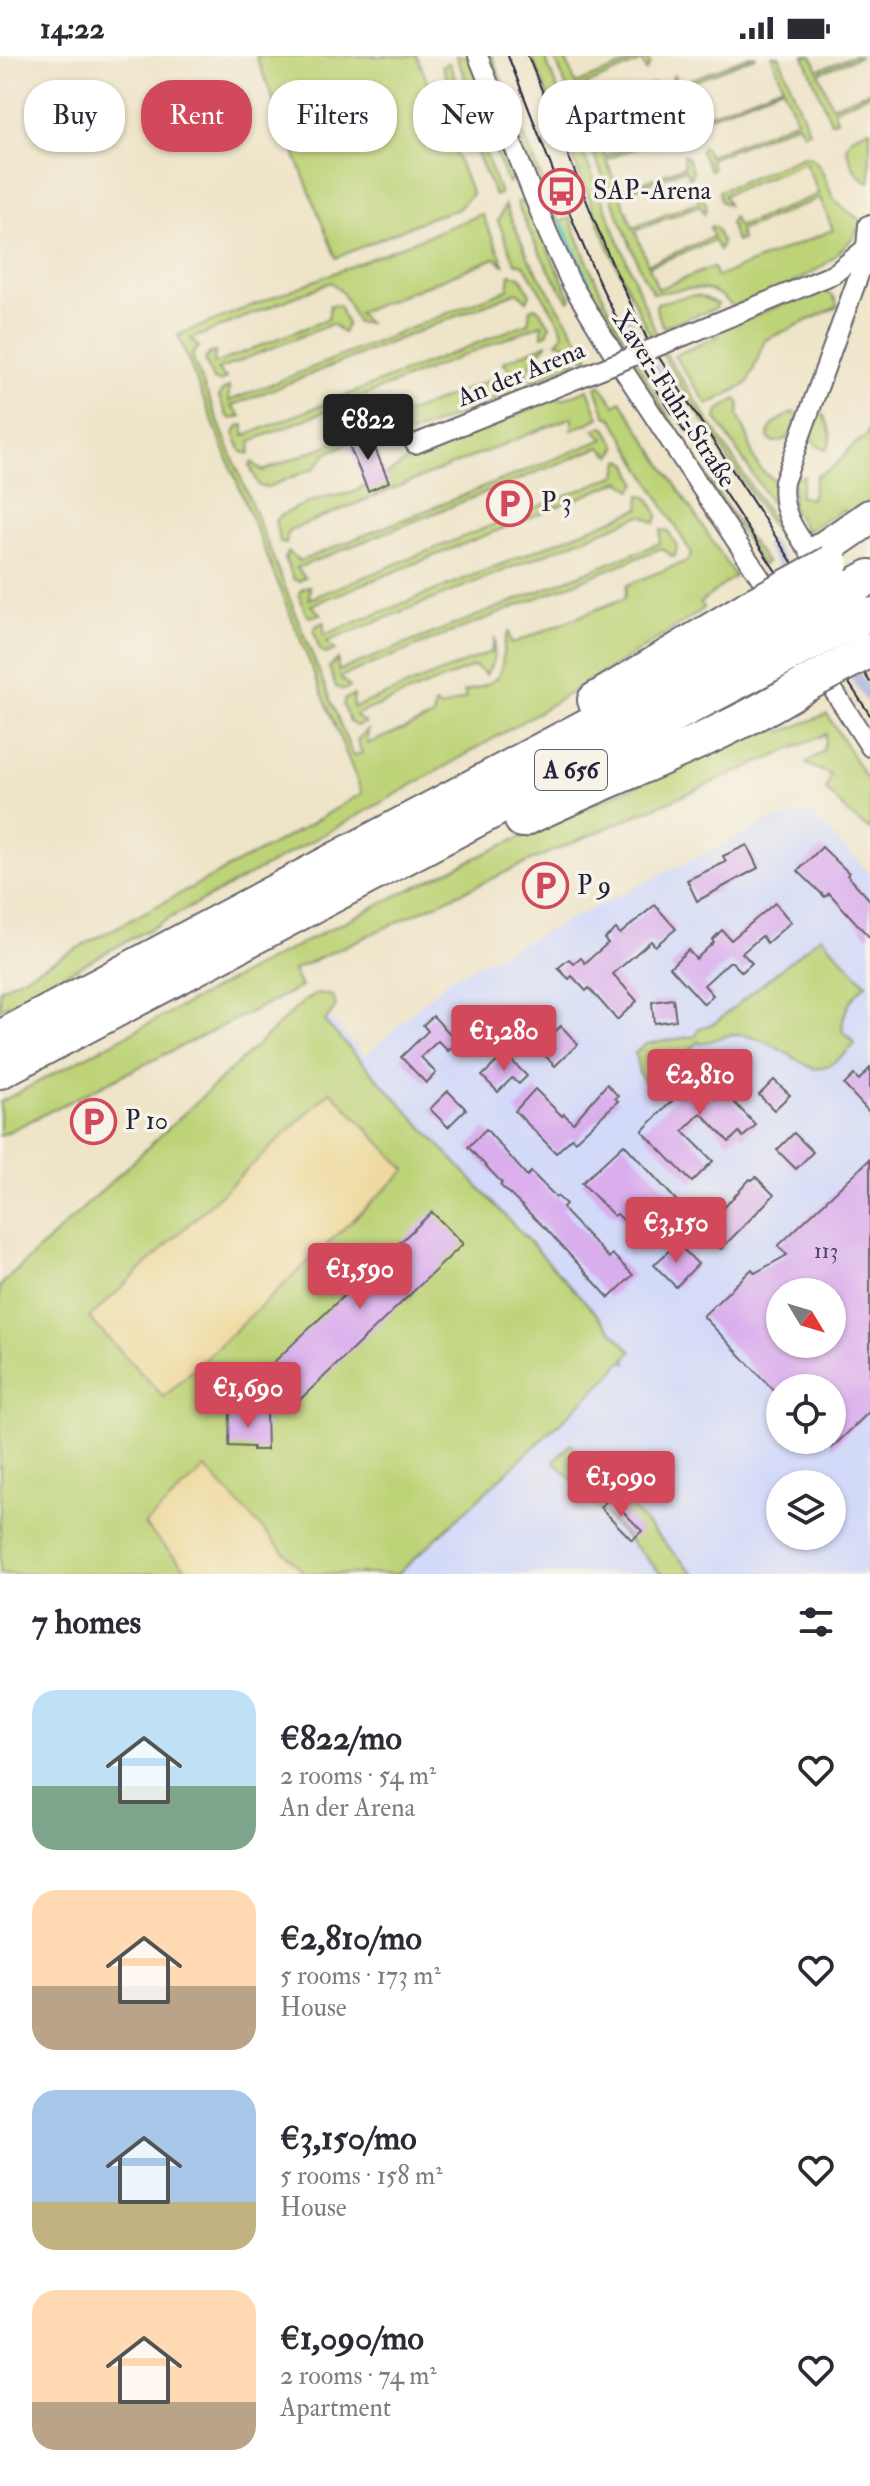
<!DOCTYPE html>
<meta charset="utf-8">
<style>
:root{--surface:#fff;--page:#f2f2f3;--text:#2b2b33;--muted:#7c7c81;--accent:#d1495b}
body{margin:0;font-family:"IM FELL Double Pica",serif;background:var(--page);color:var(--text);height:100vh;display:flex;flex-direction:column;font-size:30px;white-space:nowrap}
*{box-sizing:border-box;margin:0}
p{font-size:26px;color:var(--muted)}
.icon{flex:none;width:44px;height:44px;fill:none;stroke:currentColor;stroke-width:2;stroke-linecap:round;stroke-linejoin:round}
.map{position:relative;height:1518px;overflow:hidden}
.sheet{display:flex;flex-direction:column;background:var(--surface);flex:1}
.sheet>*{flex:none}
.guide{position:absolute;left:24px;top:24px;width:822px;height:72px;display:flex;gap:16px}
.needle{width:52px;rotate:128deg}
.tools{position:absolute;left:766px;top:1222px;display:grid;gap:16px}
.tools a{display:grid;place-items:center;width:80px;height:80px;border-radius:50%;background:var(--surface);box-shadow:0 2px 6px #0004;font-size:40px}
.price{position:absolute;translate:-50% -68px;padding:0 18px;border-radius:8px;background:var(--accent);color:#fff;font-size:26px;line-height:52px;filter:drop-shadow(0 2px 4px #0008)}
.price::after{content:'';position:absolute;left:50%;top:48px;width:24px;height:18px;margin-left:-12px;background:inherit;clip-path:polygon(0 0,100% 0,50% 100%)}
.price.active{background:#222;color:#fff}
ul{padding:0;list-style:none}
li{display:flex;align-items:center;gap:24px;height:200px;padding:0 32px}
li span{display:grid;place-items:center;flex:none;width:224px;height:160px;border-radius:24px;color:#555}
li>.icon{margin-inline-start:auto}
span .icon{width:96px;height:96px;fill:#fffc;stroke-width:1}
li b{font-size:34px}
h2{display:flex;justify-content:space-between;align-items:center;height:96px;padding:0 32px;font-size:34px}
.tag{padding:0 28px;border-radius:32px;background:var(--surface);box-shadow:0 2px 6px #0004;font-size:28px;line-height:72px}
.tag.active{background:var(--accent);color:#fff}
.status{display:flex;justify-content:space-between;align-items:center;height:56px;padding:0 40px;background:var(--surface);direction:ltr}
.status svg{height:22px;fill:currentColor}
.map>svg:first-child{display:block}
</style>
<div class="status"><b>14:22</b><svg viewBox="0 0 49 12"><path d="M0 12V9h3v3zM5 12V6h3v6zM10 12V3h3v9zM15 12V0h3v12zM26 1h20v11H26zM47 4h2v5h-2z"/></svg></div>
<div class="map">
<svg width="870" height="1518" viewBox="0 0 870 1518">
<rect width="100%" height="100%" fill="#f7f3e8"/>
<filter id="ink" filterUnits="userSpaceOnUse"><feTurbulence type="fractalNoise" baseFrequency=".0125" numOctaves="2"/><feDisplacementMap in="SourceGraphic" scale="16" xChannelSelector="R" yChannelSelector="G"/><feConvolveMatrix kernelMatrix="1 2 1 2 8 2 1 2 1" color-interpolation-filters="sRGB"/></filter>
<filter id="wash" filterUnits="userSpaceOnUse"><feTurbulence type="fractalNoise" baseFrequency=".006" numOctaves="4" result="noise"/><feDisplacementMap in="SourceGraphic" scale="32" xChannelSelector="R" yChannelSelector="G"/><feGaussianBlur stdDeviation="1.8" result="paint"/><feColorMatrix in="noise" values="0 0 0 0 0 0 0 0 0 0 0 0 0 0 0 0 0 1.4 0 .05"/><feComposite in="paint" operator="in"/></filter>
<g filter="url(#wash)">
<rect width="100%" height="100%" fill="#eee4c8"/>
<path fill="#d2d9f9" fill-rule="evenodd" d="M812,758l58,60v700h-870l317,-570 48,52 84,-77 315,-155 18,-6zM780,1236h52v52h-52zM780,1332h52v52h-52zM780,1428h52v52h-52z"/>
<g fill="#bcc3de">
<path d="M629,257l27,50 66,101 -9,6 -61,-95 -32,-57z"/>
<path d="M771,483l99,151v18l-106,-163z"/>
</g>
<g fill="#bdd377" stroke="#707a59" stroke-width="2">
<path d="M256,0h161l55,138 -14,15 -29,9 -93,40z"/>
<path d="M456,0h12l47,115 -2,7 -5,5z"/>
<path d="M486,0h6l67,166 11,-4c47,125 118,236 196,344l-4,3 -168,-256 -46,-97z"/>
<path d="M532,0h12l112,277 13,26 121,188 -3,2 -107,-164 -34,-58 -33,-70z"/>
<path d="M554,0h10l12,28 65,-26v-2h5l4,8 -4,7 -4,-10 -65,28 13,32 66,-27 -4,-10 6,2 5,19 -2,1 -4,-8 -65,26 13,32 65,-26 -4,-10 6,1 6,14 -2,7 -5,-9 -65,27 13,32 65,-26 -1,-11 4,2 6,15 -3,6 -5,-9 -65,26 13,33 66,-27 -4,-9 2,-1 4,1 6,15 -3,7 -4,-9 -65,26 13,33 65,-27 -3,-10 2,-1 4,2 6,15 -3,7 -5,-9 -65,25 9,23 55,-22 4,10 116,-47 -13,-32 -81,33 3,9 -6,1 -6,-18 3,-6 5,10 81,-33 -14,-32 -81,33 4,10 -7,-3 -2,-11 84,-35c20,0 22,30 32,44 7,9 17,13 25,20l1,4c-25,47 -81,65 -127,84 -25,-31 -49,-17 -81,-15l-10,-17z"/>
<path d="M750,0h7l-76,31 3,11 -7,-5 -5,-14 2,-4 6,9z"/>
<path d="M772,0h7l30,75 -6,2 -5,-10 -88,36 3,10 -3,1 -10,-19 3,-5 6,10 88,-36 -14,-33 -87,35 3,11 -3,1 -10,-18 4,-5 4,9 89,-35z"/>
<path d="M804,0h8l6,14 35,-14h8l-42,17 13,33 38,-15v3l-36,15 3,11 -6,2z"/>
<path d="M449,7l32,81 -6,3 -33,-81z"/>
<path d="M870,73v53c-16,-5 -19,-20 -24,-35l5,-10z"/>
<path d="M484,93l16,45 -5,2 -19,-45z"/>
<path d="M519,145l8,4 44,93 -2,3c-22,-30 -38,-64 -52,-98z"/>
<path d="M505,149l24,54 60,98 -6,1 -10,-12 -16,-4 6,-7 -2,-10 -37,-60 -9,-2 -17,-42z"/>
<path d="M482,158l23,52 -10,-8 -137,55 9,10h-10l-14,-30 -12,-11 -140,57 8,8 -6,6v6l160,397 9,-3 -5,-13 11,-10 -1,14 66,-27 2,-13 6,4 25,-10 -2,-6c9,-3 22,-6 30,-12 14,-11 5,-35 15,-48l2,12 114,-46 2,-13 62,-25 2,-7 -78,-134 -7,-3 -10,-29 4,-2 15,20 6,-4 114,175 -35,27 4,5 -9,7c-224,145 -460,268 -695,394v-20l300,-159 62,-37 -184,-458z"/>
<path d="M510,218l11,3 9,17 -3,7 -10,-9 -286,114 10,10 -9,3 -5,-3 -8,-19 3,-6 7,-4v14l279,-112z"/>
<path d="M817,234c10,1 20,6 20,17l-72,33 -17,43 -40,22 -34,-49 44,-20 -1,-5z"/>
<path d="M692,239l9,1 17,8 -2,4 -53,19 -7,-18 1,-6z"/>
<path d="M330,249l9,1 8,18 -4,9 -11,-9 -115,46 9,8 -6,4 -7,-2 -8,-21 5,-6 5,-1 -1,12 114,-45z"/>
<path d="M535,251l5,4 10,15 -3,8 -5,2v-12l-291,117 -1,13 -8,-2 -8,-18 5,-8 5,-1v11l284,-113 2,-14z"/>
<path d="M548,287l-15,17 -15,30 -107,44h-42l-42,19 -12,15 -47,19 -9,-1 -9,-20 2,-4 11,9 249,-100 -9,-9z"/>
<path d="M562,294l9,4 6,7 -46,21c5,-14 15,-29 31,-32z"/>
<path d="M588,333l11,29 -27,12v-13l-284,114 -2,13 -6,-2 -5,-21c6,-8 42,-23 54,-25 15,-2 25,0 36,-12l3,6 18,-15 34,-23 49,-17 91,-38 1,3z"/>
<path d="M736,343l4,5 -2,11 10,22 5,20 7,12 15,12 -1,19 5,15 -63,-97 2,-7z"/>
<path d="M794,356l4,5c-5,14 -8,26 -26,25l-4,-5c0,-13 15,-19 26,-25z"/>
<path d="M817,358h6c5,11 13,25 3,35l-10,-4 -6,-11z"/>
<path d="M870,370v75l-23,14 -4,-5 -37,21 -14,-23 2,-30 10,-2 -5,20 12,3 6,-24c26,-7 27,-28 49,-38z"/>
<path d="M603,371l4,2 10,19 -6,8 -11,-9 -303,121 8,10 -6,3 -6,-2 -8,-21 3,-6 12,9 304,-122 -10,-10z"/>
<path d="M623,404l6,4 8,19 -5,7 -11,-9 -310,124 10,9 -11,3 -4,-3 -7,-20 3,-5 8,-3 -1,13 308,-124 3,-14z"/>
<path d="M640,439l9,3 9,18 -3,7 -13,-8 -316,127 9,8 -9,4 -6,-3 -6,-20 3,-6 7,-3v13l315,-126z"/>
<path d="M661,474l7,1 9,15 -2,10 -2,1 -11,-9 -322,129 10,10 -7,3 -7,-3 -7,-20 9,-8v12l322,-128z"/>
<path d="M495,581l-2,25 -7,13 -11,-9 -120,49 10,8 -9,3 -6,-4 -7,-17 2,-6 9,-4 -1,13 138,-56z"/>
<path d="M827,658l43,70v46l-18,-13 -26,-27 5,-15 -25,-11 18,-14 2,-16 -287,123 -246,113 8,17 -301,149v-34c130,-68 260,-139 392,-204 126,-62 256,-119 387,-172l3,6z"/>
<path d="M821,880l45,48c-14,13 -23,25 -24,46l13,14c-11,11 -24,24 -41,25 -26,-13 -57,-40 -88,-33 -9,2 -17,6 -25,8l-2,-3 -50,47 -10,-15 -4,-20 11,-9 50,-8 2,-6 18,-8z"/>
<path d="M318,937l15,3 3,11 -11,15 307,330 -7,6 2,4h-6l-8,11 -215,201h-398v-288l304,-285z"/>
<path d="M571,1388l123,130h-33l-107,-113z"/>
</g>
<g fill="#eeda9e" stroke="#887e6c" stroke-width="2">
<path d="M331,1035l75,79 -242,227 -75,-79z"/>
<path d="M205,1412l100,106h-114l-47,-49z"/>
</g>
<g fill="none" stroke-linecap="round" stroke-linejoin="round">
<path stroke="#4fb9cc" stroke-width="5" d="M562,169l43,95"/>
</g>
<g id="blocks">
<g fill="#daaded" fill-rule="evenodd">
<path d="M369,378l20,48 -21,9 -20,-48z"/>
<path d="M747,789l11,23 -61,33 -10,-21 39,-18 -3,-6z"/>
<path d="M822,791l27,26 -2,2 23,25v38l-41,-45 -4,4 -27,-26z"/>
<path d="M775,847l16,19 -24,21 -5,-7 -20,17 10,10 -10,9 -10,-10h-3l-25,23 9,10 -9,9 -34,-37 18,-17 8,9 18,-17 -2,-2 10,-10 9,10z"/>
<path d="M655,849l21,24 -21,17 -4,-5 -38,33 24,27 -20,19 -28,-32 -3,3 -14,-15 -3,3 -11,-11 11,-9 5,5 7,-6 4,5 23,-20 -4,-4 12,-10 4,5z"/>
<path d="M673,943l3,21 -22,3 -2,-21z"/>
<path d="M433,960l25,26 -10,9 -10,-10 -17,16 15,16 -10,10 -25,-26 27,-26 -5,-6z"/>
<path d="M561,970l17,18 -23,22 -17,-18z"/>
<path d="M505,998l22,22 -8,8 -7,-6 -14,14 -16,-16z"/>
<path d="M726,999l19,20 -19,19 30,31 -13,12 -4,-5 -10,10 -28,-29 -18,18 30,30 -21,21 -50,-51 33,-33 -2,-2 22,-22 6,6z"/>
<path d="M870,1012v45l-26,-28 10,-10 5,5z"/>
<path d="M774,1024l16,15 -16,15 -15,-15z"/>
<path d="M607,1028l11,12 -3,2 3,3 -43,40 -3,-3 -16,15 -41,-42 20,-22 27,27 2,-2 9,9z"/>
<path d="M448,1035l18,18 -18,18 -18,-18z"/>
<path d="M486,1073l41,47 4,-4 25,25 1,-1 9,8 -3,3 3,6 43,45 3,-4 21,21 -24,23 -61,-67 -48,-46 2,-2 -34,-36z"/>
<path d="M794,1077l19,19 -17,17 -19,-19z"/>
<path d="M624,1088l52,56 -30,27 -5,10 -24,-23 -3,2 -32,-33z"/>
<path d="M870,1103v252l-38,37v-60h-52v9l-77,-81 49,-47 3,4 32,-18 -9,-9zM780,1236h52v52h-52z"/>
<path d="M756,1121l18,18 -53,54 -2,-1 -15,-15 -3,-5 3,-2 -4,-4 11,-11 4,3 8,-5 27,-30 2,1z"/>
<path d="M432,1156l31,32 -175,167 -31,-33z"/>
<path d="M677,1187l21,21 -22,23 -22,-22z"/>
<path d="M230,1355l36,1 1,38h-14v-3l-24,-1z"/>
<path d="M610,1442l32,33 -10,9 -32,-33z"/>
</g>
</g>
</g>
<g filter="url(#ink)">
<use href="#blocks" fill-opacity="0" stroke="#69666c" stroke-width="2"/>
<g fill="none" stroke-linecap="round" stroke-linejoin="round">
<defs>
<g id="street">
<path d="M478,0l70,177 23,50 55,91 149,226"/>
<path d="M684,280l150,-62 33,-27"/>
<path d="M415,388l164,-66"/>
<path d="M819,510c-17,-27 -40,-50 -35,-84l81,-224 3,-33"/>
<path d="M819,612l51,79"/>
</g>
<g id="highway">
<path d="M822,494l48,-33"/>
<path d="M848,533l22,-12"/>
<path d="M595,644l155,-93"/>
<path d="M522,764c93,-46 193,-78 281,-134"/>
<path d="M0,982l766,-407"/>
<path d="M0,1015l784,-414"/>
</g>
</defs>
<use href="#street" stroke="#69666c" stroke-width="22"/>
<use href="#highway" stroke="#69666c" stroke-width="38"/>
<use href="#street" stroke="#fff" stroke-width="18"/>
<use href="#highway" stroke="#fff" stroke-width="34"/>
<g stroke="#22223b" stroke-width="2">
<path d="M508,0c45,111 83,229 147,331l215,328"/>
<path d="M528,0l82,203 37,80 223,343"/>
</g>
<defs>
<path id="street-bridge" d="M579,322l105,-42"/>
<g id="highway-bridge">
<path d="M750,551l81,-44"/>
<path d="M766,575l82,-42"/>
<path d="M784,601l81,-42"/>
<path d="M803,630l67,-36"/>
</g>
</defs>
<use href="#street-bridge" stroke="#69666c" stroke-width="22" stroke-linecap="butt"/>
<use href="#highway-bridge" stroke="#69666c" stroke-width="38" stroke-linecap="butt"/>
<use href="#street-bridge" stroke="#fff" stroke-width="18"/>
<use href="#highway-bridge" stroke="#fff" stroke-width="34"/>
</g>
</g>
<defs>
<symbol id="bus-ring" viewBox="-11 -11 22 22"><circle r="9.5" fill="#f7f3e8" stroke="#d1495b" stroke-width="1.5"/><path d="M-5-6H5V4H4V6H2V4H-2V6H-4V4H-5ZM-3.5-4V0h7V-4ZM-3.5 1.2v1.5H-2V1.2ZM2 1.2v1.5H3.5V1.2Z" fill="#d1495b"/></symbol>
<symbol id="parking-ring" viewBox="-11 -11 22 22"><circle r="9.5" fill="#f7f3e8" stroke="#d1495b" stroke-width="1.5"/><path d="M-3.5-5.5H1a3.5 3.5 0 0 1 0 7H-1V5.5H-3.5ZM-1-3.4V-.6H.8a1.4 1.4 0 0 0 0-2.8Z" fill="#d1495b"/></symbol>
</defs>
<g fill-rule="evenodd">
<use href="#bus-ring" x="536" y="110" width="51" height="51"/>
<use href="#parking-ring" x="484" y="422" width="51" height="51"/>
<use href="#parking-ring" x="520" y="804" width="51" height="51"/>
<use href="#parking-ring" x="68" y="1040" width="51" height="51"/>
</g>
<g text-anchor="middle" dominant-baseline="central" stroke-width="7" stroke-linejoin="round" paint-order="stroke">
<g font-size="22" fill="#504568">
<text x="826" y="1195">113</text>
</g>
<rect fill="#f7f3e8" stroke="#62616f" stroke-width="2" x="535" y="694" width="72" height="40" rx="6"/>
<g font-size="24" font-weight="bold" fill="#22223b">
<text x="571" y="714">A 656</text>
</g>
<g font-size="26" fill="#22223b" stroke="#f7f3e8" text-anchor="start">
<text x="593" y="135">SAP-Arena</text>
<text x="541" y="447">P 3</text>
<text x="577" y="830">P 9</text>
<text x="125" y="1065">P 10</text>
</g>
<g font-size="26" fill="#22223b" stroke="#f7f3e8">
<text transform="translate(521 318) rotate(-22)">An der Arena</text>
<text transform="translate(674 343) rotate(57)">Xaver-Fuhr-Straße</text>
</g>
</g>
</svg>
<div class="tools">
<a><svg class="needle" viewBox="-14 -14 28 28"><path d="M0-13l5 13h-10z" fill="#e53935"/><path d="M0 13l5-13h-10z" fill="#7c7c81"/></svg></a>
<a><svg class="icon" aria-label="locate" viewBox="0 0 24 24"><circle cx="12" cy="12" r="6"/><path d="M12 2v4M12 18v4M2 12h4M18 12h4"/></svg></a>
<a><svg class="icon" aria-label="layers" viewBox="0 0 24 24"><path d="M12 4l9 5-9 5-9-5zM3 14l9 5 9-5"/></svg></a>
</div>
<b class="price active" style="left:368px;top:406px">€822</b>
<b class="price" style="left:504px;top:1017px">€1,280</b>
<b class="price" style="left:700px;top:1061px">€2,810</b>
<b class="price" style="left:676px;top:1209px">€3,150</b>
<b class="price" style="left:360px;top:1255px">€1,590</b>
<b class="price" style="left:248px;top:1374px">€1,690</b>
<b class="price" style="left:621px;top:1463px">€1,090</b>
<div class="guide">
<a class="tag">Buy</a>
<a class="tag active">Rent</a>
<a class="tag">Filters</a>
<a class="tag">New</a>
<a class="tag">Apartment</a>
</div>
</div>
<section class="sheet">
<h2>7 homes<svg class="icon" aria-label="filters" viewBox="0 0 24 24"><path d="M4 7h16M4 17h16"/><circle cx="9" cy="7" r="2"/><circle cx="15" cy="17" r="2"/></svg></h2>
<ul>
<li><span style="background:linear-gradient(#bfe0f5 60%,#7fa58c 0)"><svg class="icon" aria-label="home" viewBox="0 0 24 24"><path d="M3 11l9-7 9 7M6 9v11h12V9"/></svg></span><div><b>€822/mo</b><p>2 rooms · 54 m²</p><p>An der Arena</p></div><svg class="icon" aria-label="heart" viewBox="0 0 24 24"><path d="M12 20l-8-8c-3-5 5-10 8-4 3-6 11-1 8 4z"/></svg></li>
<li><span style="background:linear-gradient(#ffd9b3 60%,#b9a48a 0)"><svg class="icon" aria-label="home" viewBox="0 0 24 24"><path d="M3 11l9-7 9 7M6 9v11h12V9"/></svg></span><div><b>€2,810/mo</b><p>5 rooms · 173 m²</p><p>House</p></div><svg class="icon" aria-label="heart" viewBox="0 0 24 24"><path d="M12 20l-8-8c-3-5 5-10 8-4 3-6 11-1 8 4z"/></svg></li>
<li><span style="background:linear-gradient(#a9c7e8 70%,#c2b280 0)"><svg class="icon" aria-label="home" viewBox="0 0 24 24"><path d="M3 11l9-7 9 7M6 9v11h12V9"/></svg></span><div><b>€3,150/mo</b><p>5 rooms · 158 m²</p><p>House</p></div><svg class="icon" aria-label="heart" viewBox="0 0 24 24"><path d="M12 20l-8-8c-3-5 5-10 8-4 3-6 11-1 8 4z"/></svg></li>
<li><span style="background:linear-gradient(#ffd9b3 70%,#b9a48a 0)"><svg class="icon" aria-label="home" viewBox="0 0 24 24"><path d="M3 11l9-7 9 7M6 9v11h12V9"/></svg></span><div><b>€1,090/mo</b><p>2 rooms · 74 m²</p><p>Apartment</p></div><svg class="icon" aria-label="heart" viewBox="0 0 24 24"><path d="M12 20l-8-8c-3-5 5-10 8-4 3-6 11-1 8 4z"/></svg></li>
</ul>
</section>
